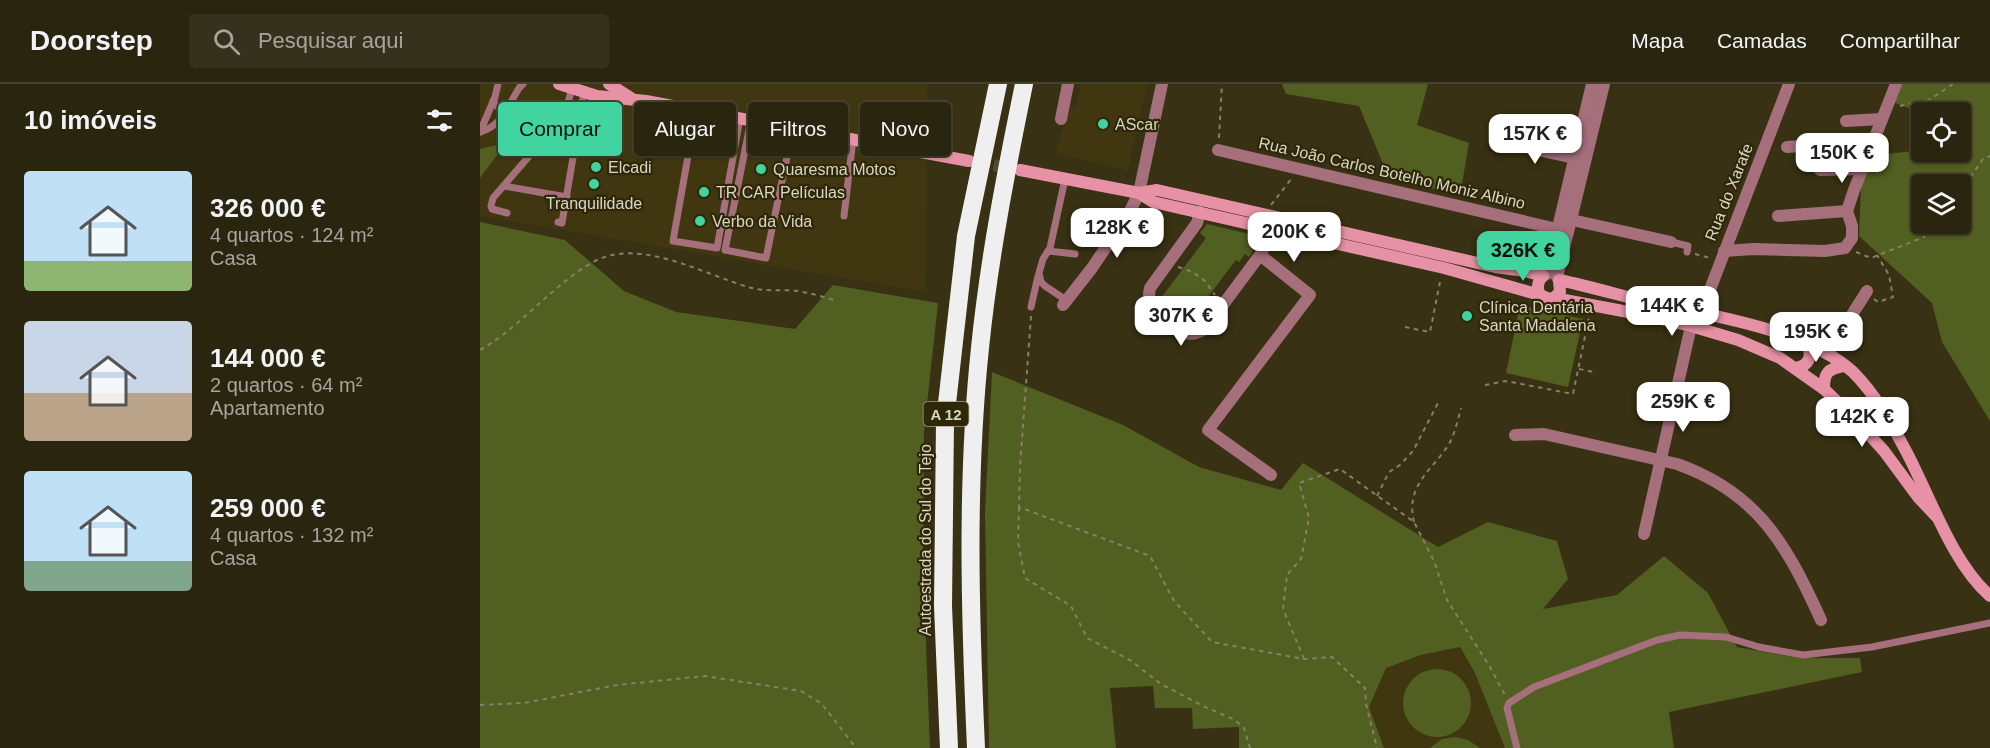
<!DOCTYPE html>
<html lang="pt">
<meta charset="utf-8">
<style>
:root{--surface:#2a250e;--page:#36311c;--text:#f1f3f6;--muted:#a5a59e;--line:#46422e;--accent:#42d4a0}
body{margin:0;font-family:Helvetica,sans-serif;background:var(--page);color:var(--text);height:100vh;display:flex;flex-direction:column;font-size:22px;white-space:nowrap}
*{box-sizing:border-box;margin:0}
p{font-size:20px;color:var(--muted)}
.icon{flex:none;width:33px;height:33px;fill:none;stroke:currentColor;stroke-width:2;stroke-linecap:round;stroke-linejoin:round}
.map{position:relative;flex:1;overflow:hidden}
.side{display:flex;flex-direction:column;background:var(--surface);width:480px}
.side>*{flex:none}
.hud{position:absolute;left:18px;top:18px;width:570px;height:54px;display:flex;gap:12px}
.controls{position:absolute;left:1431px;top:18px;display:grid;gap:12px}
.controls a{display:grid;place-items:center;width:60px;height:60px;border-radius:6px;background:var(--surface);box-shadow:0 2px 4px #0004,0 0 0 2px var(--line);font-size:30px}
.price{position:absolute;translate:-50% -51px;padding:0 14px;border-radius:12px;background:#fff;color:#222;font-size:20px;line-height:39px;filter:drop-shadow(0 2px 3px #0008)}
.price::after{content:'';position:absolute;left:50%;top:36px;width:18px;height:14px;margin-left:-9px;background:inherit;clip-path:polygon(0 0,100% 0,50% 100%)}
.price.current{background:var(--accent);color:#111}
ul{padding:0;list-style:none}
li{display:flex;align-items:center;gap:18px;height:150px;padding:0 24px}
li span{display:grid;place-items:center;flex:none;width:168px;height:120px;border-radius:6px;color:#555}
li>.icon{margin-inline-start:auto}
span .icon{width:72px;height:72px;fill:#fffc;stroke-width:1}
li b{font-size:26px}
h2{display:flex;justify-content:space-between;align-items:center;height:72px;padding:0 24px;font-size:26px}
.tag{padding:0 21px;border-radius:6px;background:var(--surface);box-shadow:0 2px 4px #0004,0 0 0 2px var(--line);font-size:21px;line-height:54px}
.tag.current{background:var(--accent);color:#111}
header{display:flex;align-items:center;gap:36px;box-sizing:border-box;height:84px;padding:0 30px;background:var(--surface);border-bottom:2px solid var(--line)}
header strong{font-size:28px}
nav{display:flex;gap:33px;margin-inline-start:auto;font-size:21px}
.search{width:420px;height:54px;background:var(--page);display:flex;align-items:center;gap:15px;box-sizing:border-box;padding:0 21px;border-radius:6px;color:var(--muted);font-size:22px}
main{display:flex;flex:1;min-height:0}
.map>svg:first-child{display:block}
</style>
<header>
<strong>Doorstep</strong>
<div class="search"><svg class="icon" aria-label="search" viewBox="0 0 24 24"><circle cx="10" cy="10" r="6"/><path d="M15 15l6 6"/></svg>Pesquisar aqui</div>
<nav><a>Mapa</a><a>Camadas</a><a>Compartilhar</a></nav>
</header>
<main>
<section class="side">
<h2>10 imóveis<svg class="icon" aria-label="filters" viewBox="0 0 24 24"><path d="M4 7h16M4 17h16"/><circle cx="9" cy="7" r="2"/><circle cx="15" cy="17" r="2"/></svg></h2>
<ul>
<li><span style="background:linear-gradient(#bfe0f5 75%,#8fb573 0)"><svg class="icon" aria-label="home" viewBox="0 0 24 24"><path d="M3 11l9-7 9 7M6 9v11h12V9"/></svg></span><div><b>326 000 €</b><p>4 quartos · 124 m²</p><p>Casa</p></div></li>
<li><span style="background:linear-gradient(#c9d6e8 60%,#b9a48a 0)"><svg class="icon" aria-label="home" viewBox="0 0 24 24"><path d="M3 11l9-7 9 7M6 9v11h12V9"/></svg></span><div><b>144 000 €</b><p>2 quartos · 64 m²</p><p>Apartamento</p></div></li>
<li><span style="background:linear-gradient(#bfe0f5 75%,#7fa58c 0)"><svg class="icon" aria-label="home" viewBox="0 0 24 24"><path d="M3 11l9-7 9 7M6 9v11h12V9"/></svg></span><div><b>259 000 €</b><p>4 quartos · 132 m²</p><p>Casa</p></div></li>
</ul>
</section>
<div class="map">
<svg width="1510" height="664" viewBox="0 0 1510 664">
<rect width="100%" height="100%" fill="#383113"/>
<g fill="#403710">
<path d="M0,0h447l-1,208 -446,-76z"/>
<path d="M601,0h66l-19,86 -72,-16 11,-49 9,2z"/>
<path d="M980,563l15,26 30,75h-121l-15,-41 17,-39 35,-13z"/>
</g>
<g fill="#515f20" fill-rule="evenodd">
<path d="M802,0h146l-11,41 52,18 -9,53 -72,-20 -29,-70 -73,-12z"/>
<path d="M1422,0h88v337l-48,-79 -10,-39 -73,-67 2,-52 16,-29 36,-4 8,-10 1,11h38v-40l-39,1 -28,-11zM1442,100h38v40h-38z"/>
<path d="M26,59l-26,35v-29z"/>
<path d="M0,138l85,18 59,51 52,21 119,17 38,-44 105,18 -14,129 -1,135 7,181h-450z"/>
<path d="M727,140l51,12 2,4 -11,17 -4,-3 -6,8 -3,-2 -49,64 -29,-22 48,-64 -6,-5z"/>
<path d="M1040,221l63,14 -15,68 -62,-14z"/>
<path d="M512,288l131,53 76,42 82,23 22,-27 135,84 50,-25 69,19 11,38 -25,30 74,-14 47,-39 44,37 29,54 62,11h61l2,14 -193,40 5,36h-169l-30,-75 -15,-26 -39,8 -35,13 -17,39 15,41h-145v-21l-46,2 -1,-21h-37l-2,-22 -43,2 6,60h-127l-4,-236z"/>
<circle cx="957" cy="619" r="34"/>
<path d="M975,653l13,3 12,8h-50l12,-9z"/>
</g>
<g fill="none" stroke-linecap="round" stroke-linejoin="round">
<path stroke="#504a2e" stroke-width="12" stroke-dasharray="12 6" stroke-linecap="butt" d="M496,78l39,7"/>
<g stroke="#858068" stroke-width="2" stroke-dasharray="4.5 4.5" stroke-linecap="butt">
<path d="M1420,22l29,-6 24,-16"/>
<path d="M739,54l3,-54"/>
<path d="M1480,108l23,-33 7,-3"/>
<path d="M791,121l21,-27"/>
<path d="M1376,168l15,6 53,-21 11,-13"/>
<path d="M1215,170l15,4"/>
<path d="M698,183l15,5 13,10 9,13"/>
<path d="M1394,215l4,3 15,-5 -4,-22 -12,-20"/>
<path d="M551,232l-11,151 -1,40 131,49 24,45 38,41 92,17 28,-2 33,31 1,16 11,44"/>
<path d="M925,243l25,5 10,-50"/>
<path d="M0,266c42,-24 73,-66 115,-89 47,-24 111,15 157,27 14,4 31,1 45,3 14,2 27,6 40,10"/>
<path d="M1099,285l15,3"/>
<path d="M1005,301l21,-4 67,13 16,-77"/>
<path d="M897,412l12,-24 11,-7 13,-14 25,-48"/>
<path d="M539,423l-1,35 7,36 46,28 16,32 43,22 31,24 42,22 32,14 9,8 6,20"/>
<path d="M934,438c-9,-37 18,-51 35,-78 6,-11 9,-24 12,-36"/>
<path d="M824,575l-21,-50 4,-34 14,-16 8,-41 -10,-35 41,-14 74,53 20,39 13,39 43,67 15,28"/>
<path d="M0,621l44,-2 93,-18 88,-9 96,15 21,13 34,44"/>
</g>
<g stroke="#a56f7b" stroke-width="7">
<path d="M13,17c4,7 7,8 14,7"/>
<path d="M216,27l-23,130 44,7 23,-130"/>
<path d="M271,36l-26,130 41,8 27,-130"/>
<path d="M0,48c22,-6 28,-26 39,-44l4,-4"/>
<path d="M0,48l15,-35 3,-13"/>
<path d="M585,95l-15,69 -7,11 -4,14 2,9 4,4 21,14"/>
<path d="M24,102l63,11"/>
<path d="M27,129l-15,-4 -1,-3 2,-8 69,-80 4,-8 6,-22"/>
<path d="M364,132l9,-77"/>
<path d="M78,138l4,1 22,-131"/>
<path d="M1191,158l17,4 -1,6"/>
<path d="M568,167l27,3"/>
<path d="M551,223l7,-31"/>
<path d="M1037,664l-10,-40 2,-5 25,-16 123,-47 23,-5 46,2 33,10 44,8 69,-8 118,-24"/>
</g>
<g stroke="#a56f7b" stroke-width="12">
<path d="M581,35l7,-35"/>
<path d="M1366,37l35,-2"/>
<path d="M1022,58l72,16"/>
<path d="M1307,63l87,-6"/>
<path d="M738,66l339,79"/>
<path d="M1340,86l43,-1"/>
<path d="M720,128l-3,11 -47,65c-6,23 19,33 35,45 8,2 13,0 20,-4l55,-74 15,-26"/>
<path d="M1298,132l69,-5"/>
<path d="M1092,136l99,22"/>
<path d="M1244,167l30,-2 71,2 20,-3 7,-10v-12l-5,-15 7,-21 42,-106"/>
<path d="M780,171l50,40 -102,135 63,45"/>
<path d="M583,221l29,-37 37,-55 10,-20 23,-109"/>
<path d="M1221,229l88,-229"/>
<path d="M1347,270l40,-63"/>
<path d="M1035,351l29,-1 133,30c82,29 110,82 144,156"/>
<path d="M1164,450l47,-208"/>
</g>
<g stroke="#a56f7b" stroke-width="12">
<path d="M1063,192l4,-2 45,-190"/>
<path d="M1079,196l-2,-3 47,-193"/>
</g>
<g stroke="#e691a5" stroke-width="12">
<path d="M79,0l38,12 49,5 323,60"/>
<path d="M129,0l22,14"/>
<path d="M540,86l119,23 18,-3 338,77 30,4 18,5c-6,5 -6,13 -3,19"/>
<path d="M659,109l14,9 291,66 96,27 10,4 4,-1 90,17 47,11 47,14 42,18 44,31 31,30 29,32 34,46 18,19"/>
<path d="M1074,214l6,-6 -1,-12c29,6 56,14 84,21 61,13 164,28 210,71 23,23 38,51 53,79 24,45 46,112 84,145"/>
<path d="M1316,284c13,-3 16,-10 12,-23"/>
<path d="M1344,305c0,-17 4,-20 20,-23"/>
</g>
<g stroke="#efefef" stroke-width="18">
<path d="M469,664l-6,-142 2,-185 21,-185 32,-152"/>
<path d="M496,664c-6,-133 -10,-267 4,-400 9,-89 26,-176 44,-264"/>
</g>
</g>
<g fill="#42d4a0" stroke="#2e2708" stroke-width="2">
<circle cx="623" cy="40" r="6"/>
<circle cx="116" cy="83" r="6"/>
<circle cx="281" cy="85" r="6"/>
<circle cx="114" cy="100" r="6"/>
<circle cx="224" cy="108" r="6"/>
<circle cx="220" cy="137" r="6"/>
<circle cx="987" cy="232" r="6"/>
</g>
<g text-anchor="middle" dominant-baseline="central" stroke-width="4.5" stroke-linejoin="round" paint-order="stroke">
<rect fill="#2e2708" stroke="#a6a28c" stroke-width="1.5" x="443.5" y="318" width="45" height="24" rx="4.5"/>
<g font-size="15" font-weight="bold" fill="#dad6c5">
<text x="466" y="330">A 12</text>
</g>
<g font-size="16" fill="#dad6c5" stroke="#2e2708" text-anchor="start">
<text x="635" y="40">AScar</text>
<text x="128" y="83">Elcadi</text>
<text x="293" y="85">Quaresma Motos</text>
<text x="236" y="108">TR CAR Películas</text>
<text x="114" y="119" text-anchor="middle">Tranquilidade</text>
<text x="232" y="137">Verbo da Vida</text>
<text x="999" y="223">Clínica Dentária<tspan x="999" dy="18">Santa Madalena</tspan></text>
</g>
<g font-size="16" fill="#dad6c5" stroke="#2e2708">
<text transform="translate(912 89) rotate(13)">Rua João Carlos Botelho Moniz Albino</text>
<text transform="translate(1249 108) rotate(-68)">Rua do Xarafe</text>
<text transform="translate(445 456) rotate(-90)">Autoestrada do Sul do Tejo</text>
</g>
</g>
</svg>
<div class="controls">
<a><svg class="icon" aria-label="locate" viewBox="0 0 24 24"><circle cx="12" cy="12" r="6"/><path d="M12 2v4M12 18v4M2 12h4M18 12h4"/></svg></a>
<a><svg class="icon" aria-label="layers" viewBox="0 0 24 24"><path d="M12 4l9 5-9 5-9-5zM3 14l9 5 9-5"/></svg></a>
</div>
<b class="price" style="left:1055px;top:81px">157K €</b>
<b class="price" style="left:1362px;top:100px">150K €</b>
<b class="price" style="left:637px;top:175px">128K €</b>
<b class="price" style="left:814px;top:179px">200K €</b>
<b class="price current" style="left:1043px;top:198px">326K €</b>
<b class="price" style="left:1192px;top:253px">144K €</b>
<b class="price" style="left:701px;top:263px">307K €</b>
<b class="price" style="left:1336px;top:279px">195K €</b>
<b class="price" style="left:1203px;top:349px">259K €</b>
<b class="price" style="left:1382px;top:364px">142K €</b>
<div class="hud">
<a class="tag current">Comprar</a>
<a class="tag">Alugar</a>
<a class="tag">Filtros</a>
<a class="tag">Novo</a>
</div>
</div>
</main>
